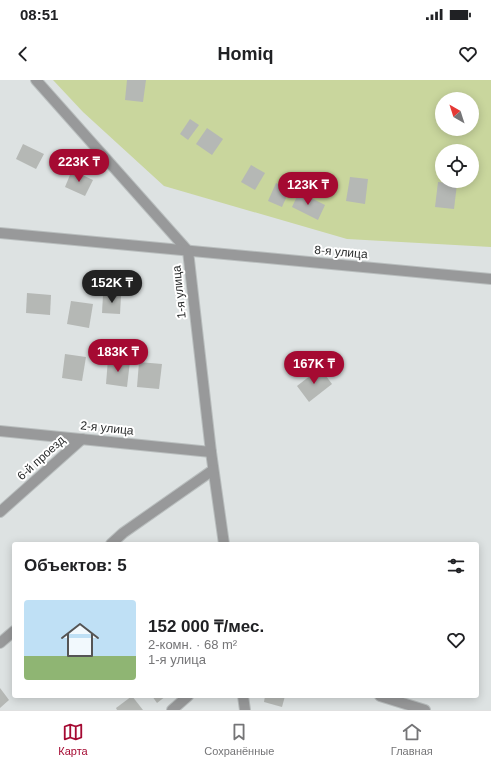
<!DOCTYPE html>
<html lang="ru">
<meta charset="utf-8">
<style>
:root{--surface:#fff;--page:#f6f6f6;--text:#202124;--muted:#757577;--line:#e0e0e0;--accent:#a50a32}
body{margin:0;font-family:Arial,sans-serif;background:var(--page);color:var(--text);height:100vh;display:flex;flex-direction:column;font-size:15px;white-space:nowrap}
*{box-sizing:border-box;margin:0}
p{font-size:13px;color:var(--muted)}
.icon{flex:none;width:22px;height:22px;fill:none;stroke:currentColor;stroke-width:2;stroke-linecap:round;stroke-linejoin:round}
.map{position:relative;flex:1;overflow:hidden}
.drawer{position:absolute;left:12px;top:462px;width:467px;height:156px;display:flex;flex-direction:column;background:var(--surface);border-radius:4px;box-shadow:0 2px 10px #0003}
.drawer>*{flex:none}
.needle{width:26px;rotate:321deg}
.tools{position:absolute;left:435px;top:12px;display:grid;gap:8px}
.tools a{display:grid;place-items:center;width:44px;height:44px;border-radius:50%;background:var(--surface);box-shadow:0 2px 10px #0003;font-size:20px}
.price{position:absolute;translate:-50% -34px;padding:0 9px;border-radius:14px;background:var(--accent);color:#fff;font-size:13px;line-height:26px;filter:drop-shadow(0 1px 2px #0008)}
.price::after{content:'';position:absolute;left:50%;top:24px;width:12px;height:9px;margin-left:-6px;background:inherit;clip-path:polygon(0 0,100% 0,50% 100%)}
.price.active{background:#222;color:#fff}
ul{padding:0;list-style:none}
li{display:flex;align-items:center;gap:12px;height:100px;padding:0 12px}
li span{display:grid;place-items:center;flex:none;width:112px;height:80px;border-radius:4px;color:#555}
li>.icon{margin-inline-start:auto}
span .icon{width:48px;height:48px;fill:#fffc;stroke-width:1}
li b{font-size:17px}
h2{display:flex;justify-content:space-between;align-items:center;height:48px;padding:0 12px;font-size:17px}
.status{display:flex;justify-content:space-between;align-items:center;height:28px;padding:0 20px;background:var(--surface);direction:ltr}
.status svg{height:11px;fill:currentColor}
header{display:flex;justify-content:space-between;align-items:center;height:52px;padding:0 12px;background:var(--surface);font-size:18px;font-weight:700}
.menu{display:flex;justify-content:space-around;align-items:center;height:56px;border-top:1px solid var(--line);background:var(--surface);font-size:11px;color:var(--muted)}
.menu a{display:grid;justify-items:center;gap:2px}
.menu .active{color:var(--accent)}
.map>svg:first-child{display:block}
</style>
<div class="status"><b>08:51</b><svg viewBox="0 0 49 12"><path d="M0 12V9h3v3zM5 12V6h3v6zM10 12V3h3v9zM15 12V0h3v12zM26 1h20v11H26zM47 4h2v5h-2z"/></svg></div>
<header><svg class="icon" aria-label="back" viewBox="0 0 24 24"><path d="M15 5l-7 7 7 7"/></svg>Homiq<svg class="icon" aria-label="heart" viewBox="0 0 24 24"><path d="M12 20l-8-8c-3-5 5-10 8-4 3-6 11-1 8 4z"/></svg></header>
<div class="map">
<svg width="491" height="630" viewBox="0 0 491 630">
<rect width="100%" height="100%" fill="#dde2e2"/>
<path fill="#c9d69d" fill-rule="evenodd" d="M53,0h438v167l-144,-8 -183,-53 -81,-74zM442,19h30v30h-30zM442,71h30v30h-30z"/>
<g fill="#b5b8b5">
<path d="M127,0h19l-3,22 -18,-2z"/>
<path d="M190,39l9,6 -11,15 -8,-6z"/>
<path d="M207,48l16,11 -11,16 -16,-11z"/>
<path d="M23,64l21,10 -8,15 -20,-10z"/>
<path d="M251,85l14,8 -10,17 -14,-8z"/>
<path d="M72,90l21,10 -8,16 -20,-9z"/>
<path d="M350,97l18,2 -3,25 -19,-3z"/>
<path d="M438,102l19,2 -3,25 -19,-2z"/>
<path d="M276,103l14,6 -8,18 -14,-6z"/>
<path d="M299,112l26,13 -7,15 -26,-13z"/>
<path d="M27,213l24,2 -1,20 -24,-2z"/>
<path d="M103,215l18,1 -1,18 -18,-1z"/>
<path d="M71,221l22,3 -4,24 -22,-4z"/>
<path d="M65,274l21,3 -4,24 -20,-3z"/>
<path d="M108,279l22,2 -3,26 -21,-3z"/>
<path d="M139,282l23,2 -3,25 -22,-2z"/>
<path d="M320,288l12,16 -23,18 -12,-16z"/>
<path d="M0,608l9,12 -9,8z"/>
<path d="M132,616l11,14h-26l-1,-2z"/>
<path d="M152,616h14l-9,7z"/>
<path d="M265,616h20l-3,11 -18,-5z"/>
</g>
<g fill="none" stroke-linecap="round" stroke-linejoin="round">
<defs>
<g id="minor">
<path d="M36,0l152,171"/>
<path d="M0,153l491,46"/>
<path d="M188,171l23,201 13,92"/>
<path d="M0,351l211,21"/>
<path d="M0,432l82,-73"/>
<path d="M111,464l12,-11 90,-63"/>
<path d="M0,563l14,-12"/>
<path d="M243,616l2,14"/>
<path d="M380,616l45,14"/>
<path d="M172,630l16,-14"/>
</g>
</defs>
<use href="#minor" stroke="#b9bebe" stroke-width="12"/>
<use href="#minor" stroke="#98999a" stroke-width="10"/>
</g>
<g text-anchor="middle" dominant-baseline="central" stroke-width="4" stroke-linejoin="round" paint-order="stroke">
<g font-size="12" fill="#2b2d2d" stroke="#fff">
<text transform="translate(341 172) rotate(5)">8-я улица</text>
<text transform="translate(179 212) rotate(-96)">1-я улица</text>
<text transform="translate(107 348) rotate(6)">2-я улица</text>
<text transform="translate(41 378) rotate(-42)">6-й проезд</text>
</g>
</g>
</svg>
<div class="tools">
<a><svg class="needle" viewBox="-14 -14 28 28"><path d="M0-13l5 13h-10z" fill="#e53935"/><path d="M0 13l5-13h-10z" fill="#757577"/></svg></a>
<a><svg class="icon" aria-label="locate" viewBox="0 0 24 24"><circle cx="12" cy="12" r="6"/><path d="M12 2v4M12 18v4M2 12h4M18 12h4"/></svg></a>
</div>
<b class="price" style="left:79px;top:103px">223K ₸</b>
<b class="price" style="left:308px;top:126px">123K ₸</b>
<b class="price active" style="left:112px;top:224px">152K ₸</b>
<b class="price" style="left:118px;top:293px">183K ₸</b>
<b class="price" style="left:314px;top:305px">167K ₸</b>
<section class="drawer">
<h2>Объектов: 5<svg class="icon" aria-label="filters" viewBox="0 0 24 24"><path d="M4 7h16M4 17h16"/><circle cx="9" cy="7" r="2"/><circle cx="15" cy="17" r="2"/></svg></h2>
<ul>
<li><span style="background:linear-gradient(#bfe0f5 70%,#8fb573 0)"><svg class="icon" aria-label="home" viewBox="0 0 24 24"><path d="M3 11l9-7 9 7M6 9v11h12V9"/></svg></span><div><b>152 000 ₸/мес.</b><p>2-комн. · 68 m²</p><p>1-я улица</p></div><svg class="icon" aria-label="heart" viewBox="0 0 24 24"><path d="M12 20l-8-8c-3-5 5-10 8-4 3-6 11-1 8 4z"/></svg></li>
</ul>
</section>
</div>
<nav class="menu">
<a class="active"><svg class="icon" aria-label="map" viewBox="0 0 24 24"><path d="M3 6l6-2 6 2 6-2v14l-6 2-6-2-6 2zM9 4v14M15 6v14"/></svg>Карта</a>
<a><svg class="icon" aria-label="saved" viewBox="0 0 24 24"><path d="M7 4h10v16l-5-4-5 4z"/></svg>Сохранённые</a>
<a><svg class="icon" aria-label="home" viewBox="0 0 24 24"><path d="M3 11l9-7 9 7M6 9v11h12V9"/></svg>Главная</a>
</nav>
